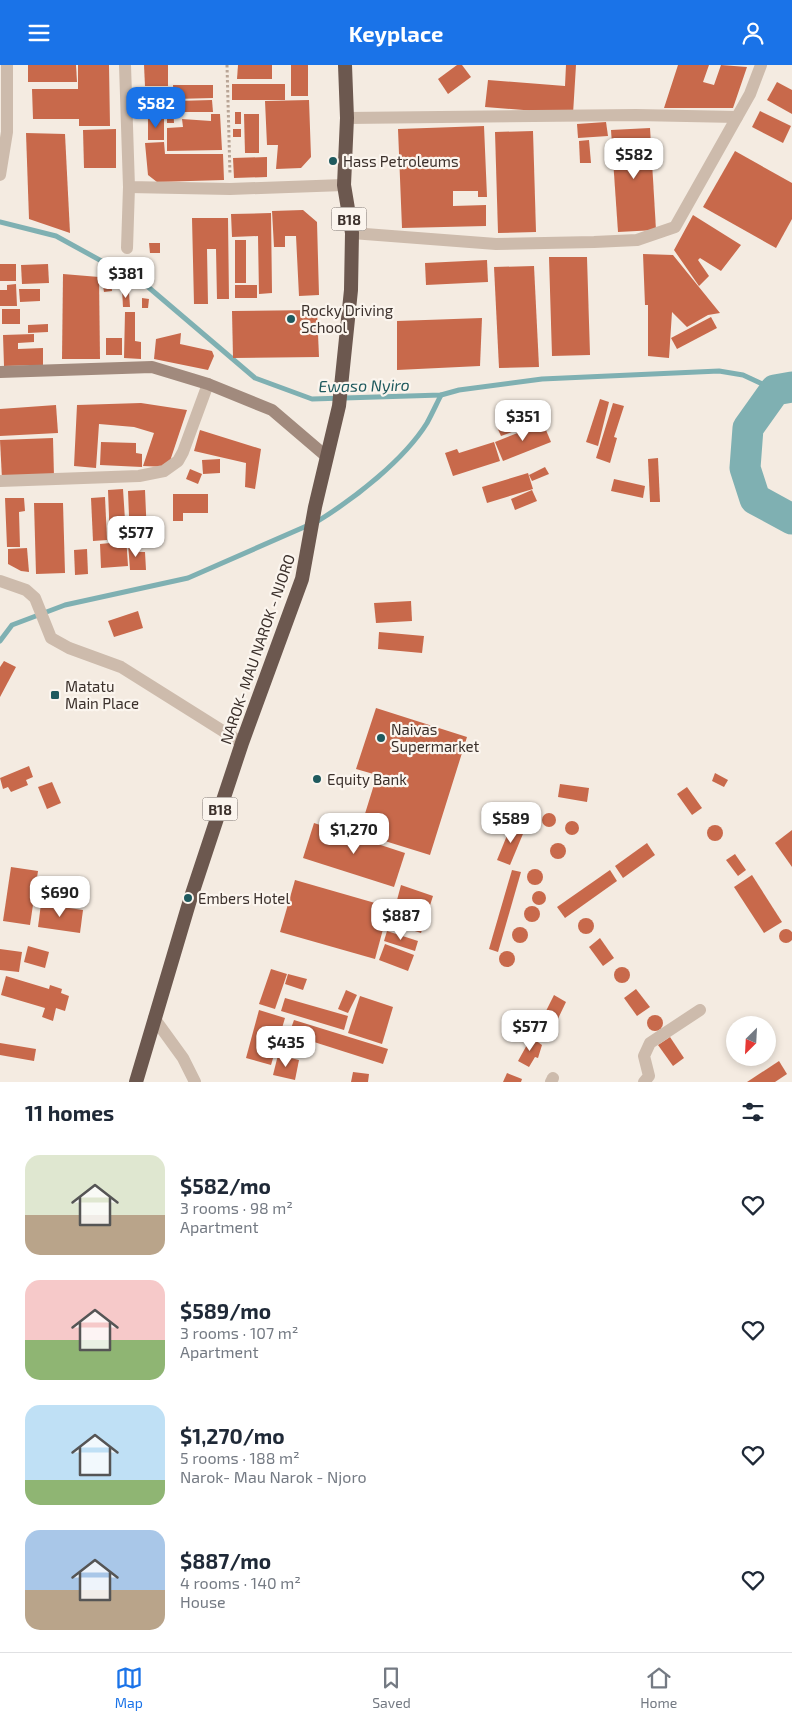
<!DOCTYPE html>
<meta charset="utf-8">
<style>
:root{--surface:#fff;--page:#f6f6f7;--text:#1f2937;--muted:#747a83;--line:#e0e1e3;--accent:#1a73e8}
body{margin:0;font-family:"Exo 2",sans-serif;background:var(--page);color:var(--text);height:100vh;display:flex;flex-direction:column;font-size:19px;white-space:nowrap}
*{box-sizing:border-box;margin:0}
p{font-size:16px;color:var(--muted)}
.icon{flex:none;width:28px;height:28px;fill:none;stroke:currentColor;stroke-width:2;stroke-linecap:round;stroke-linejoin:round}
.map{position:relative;height:1017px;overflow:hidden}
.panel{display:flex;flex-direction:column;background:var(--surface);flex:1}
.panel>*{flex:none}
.needle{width:32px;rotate:204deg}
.controls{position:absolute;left:726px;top:951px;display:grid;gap:10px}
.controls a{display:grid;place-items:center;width:50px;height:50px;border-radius:50%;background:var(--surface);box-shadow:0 2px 8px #0003;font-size:25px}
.price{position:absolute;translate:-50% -42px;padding:0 11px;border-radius:10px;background:#fff;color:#222;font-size:16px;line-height:32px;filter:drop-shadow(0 1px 2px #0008)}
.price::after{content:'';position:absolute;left:50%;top:30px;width:15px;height:11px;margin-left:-8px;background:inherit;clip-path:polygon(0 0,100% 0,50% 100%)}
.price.active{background:var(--accent);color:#fff}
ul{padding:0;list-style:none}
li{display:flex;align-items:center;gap:15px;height:125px;padding:0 25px}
li span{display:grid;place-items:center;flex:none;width:140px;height:100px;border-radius:15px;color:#555}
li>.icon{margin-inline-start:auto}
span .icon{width:60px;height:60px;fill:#fffc;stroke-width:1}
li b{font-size:21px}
h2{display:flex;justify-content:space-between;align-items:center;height:60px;padding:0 25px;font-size:21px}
header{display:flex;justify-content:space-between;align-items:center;height:65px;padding:0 25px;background:var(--accent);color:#fff;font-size:22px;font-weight:700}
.dock{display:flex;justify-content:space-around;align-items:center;height:70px;border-top:1px solid var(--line);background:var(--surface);font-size:14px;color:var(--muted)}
.dock a{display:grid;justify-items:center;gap:2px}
.dock .active{color:var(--accent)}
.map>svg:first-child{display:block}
</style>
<header><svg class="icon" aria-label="menu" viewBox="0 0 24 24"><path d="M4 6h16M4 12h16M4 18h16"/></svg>Keyplace<svg class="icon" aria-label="person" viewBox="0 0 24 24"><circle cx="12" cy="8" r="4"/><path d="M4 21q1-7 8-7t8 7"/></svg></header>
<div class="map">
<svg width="792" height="1017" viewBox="0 0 792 1017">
<rect width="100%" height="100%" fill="#f4ebe1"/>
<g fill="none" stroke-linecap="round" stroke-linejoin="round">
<g stroke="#7fb0b2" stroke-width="5">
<path d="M0,157l56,14 91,50 108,92 57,21 129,-4 18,-5 83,-11 177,-8 24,4 32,15"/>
<path d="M0,576l12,-16 53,-20 123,-27 130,-57c37,-23 86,-61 109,-98 5,-9 9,-18 14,-28"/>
</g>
<path stroke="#7fb0b2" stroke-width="31" d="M792,322l-17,3 -27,38 -3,40 10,31 37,20"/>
</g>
<g fill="#c8694b">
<path d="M28,0h48l1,17h-49z"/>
<path d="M78,0h31l1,61h-31v-7h-46l-1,-30h46z"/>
<path d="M144,0h24v21h-23z"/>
<path d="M238,0h34v14h-35z"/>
<rect x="291" y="0" width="17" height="31"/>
<path d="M457,0h5l9,12 -23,17 -10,-15z"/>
<path d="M566,0h10l-3,49 -88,-7 3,-27 77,6z"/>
<path d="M678,0h31l-6,17 11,3 7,-20 26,2 -14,41h-69z"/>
<path d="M777,17l15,8v24l-25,-14z"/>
<rect x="232" y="19" width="53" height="16"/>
<path d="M173,20h40v13l-39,1z"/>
<path d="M171,24v10l-16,1 -1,-10z"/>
<path d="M212,35l1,12h-36l-1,-11z"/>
<path d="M309,35l2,57 -10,11 -25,1 2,-24h-11l-2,-44z"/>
<path d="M147,38h26l1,20h-7v-8h-20z"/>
<path d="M760,46l31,15 -8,17 -31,-16z"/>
<rect x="235" y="47" width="6" height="12"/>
<path d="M211,49h9l2,36 -55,1v-23l16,-1 -1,-8 29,2z"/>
<path d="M244,49h15v39h-14z"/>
<rect x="148" y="52" width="16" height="23"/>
<path d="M606,57l2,14 -30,2 -1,-14z"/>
<path d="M484,61l3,71h-9v-6h-25v15l33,-1v21l-84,2 -4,-99z"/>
<path d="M650,63l6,102 -38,2 -7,-102z"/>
<path d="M116,64v39h-32l-1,-38z"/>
<rect x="233" y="64" width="8" height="8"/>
<path d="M533,66l3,101 -38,1 -3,-101z"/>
<path d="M26,68l39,1 5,99 -41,-14z"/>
<path d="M589,75l2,23h-11l-1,-22z"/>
<path d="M164,77l1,12h58l1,26 -67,2 -9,-7 -3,-32z"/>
<path d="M735,86l57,32v36l-16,29 -73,-41z"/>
<path d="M267,92v20l-33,1 -1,-20z"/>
<path d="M303,145l14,12 2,73 -20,1 -3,-60h-11v11h-11l-2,-36z"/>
<path d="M271,148l1,80 -13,1 -1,-58 -26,1 -1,-23z"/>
<path d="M693,150l48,30 -20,26 -21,-13 -2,2 11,16 -10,10 -25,-36z"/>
<path d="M192,153h36l1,81h-12l-1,-50h-9l1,55h-14z"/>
<rect x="235" y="175" width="11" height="43"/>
<path d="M149,178h11v10h-10z"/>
<path d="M643,189l30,1 47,58 -12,2 -21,12 -15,-15 -3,46 -21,-2v-51h-3z"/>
<path d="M549,192h38l3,98 -38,1z"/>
<path d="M487,195l1,22 -62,3 -1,-22z"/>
<rect x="0" y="199" width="16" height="17"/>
<path d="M48,199l1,19 -27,1 -1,-19z"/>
<path d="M534,201l5,101 -40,1 -5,-101z"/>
<path d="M63,209l36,3 1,82h-38z"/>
<path d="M111,214l1,12 -8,1 -2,-12z"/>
<path d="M16,219l1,22h-17v-16h7v-5z"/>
<rect x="235" y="220" width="22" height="13"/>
<path d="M19,224h21v12l-20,1z"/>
<path d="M122,224l7,3 1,15h-7z"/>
<path d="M142,233l7,1 -1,9h-6z"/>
<rect x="2" y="244" width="18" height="15"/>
<path d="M317,245l2,47 -86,1 -1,-47z"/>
<path d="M125,247h10v29l6,1v17l-17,-1z"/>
<path d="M711,252l6,11 -40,21 -6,-11z"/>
<path d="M482,253l-2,48 -83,4v-49z"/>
<path d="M48,259v8l-20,1v-8z"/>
<path d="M181,268l-1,11 32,7 2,5 -6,14 -54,-11 2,-20z"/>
<path d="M34,269v8l-16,1v6l25,-1v17l-39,1 -1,-31z"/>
<rect x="106" y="273" width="16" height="17"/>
<path d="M600,334l9,3 -11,44 -12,-4z"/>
<path d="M141,338l46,7 -19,57 -25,-1 11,-33 -20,-6 -35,-3 -3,44 -22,-2 3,-61z"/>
<path d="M613,338l11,3 -10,31 3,1 -7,25 -14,-5z"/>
<path d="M56,340l2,28 -58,3v-27z"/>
<path d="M512,353l5,12 -16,6 -5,-11z"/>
<path d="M543,358l8,19 -48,19 -8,-19z"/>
<path d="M200,365l61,19 -6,40 -10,-2 1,-24 -52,-12z"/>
<path d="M53,373l1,39 -52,2 -2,-39z"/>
<path d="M101,377l35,1v10l6,1v13l-42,-2z"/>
<path d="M494,377l6,19 -47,15 -8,-23 12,-4 2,4z"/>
<path d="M658,393l2,44h-10l-2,-43z"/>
<path d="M220,394v14l-17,1 -1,-14z"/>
<path d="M545,402l4,7 -17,7 -3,-6z"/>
<path d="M190,404l12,5 -4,10 -12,-5z"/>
<path d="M528,408l5,16 -46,14 -5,-16z"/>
<path d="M614,414l31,7 -2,12 -32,-7z"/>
<path d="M123,424l5,77 -27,2 -1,-24 10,-1 -2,-53z"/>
<path d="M145,425l2,46h-7v5h-10l-2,-50z"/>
<path d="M532,425l5,11 -22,9 -4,-11z"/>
<path d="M173,429h35v19h-25v8h-10z"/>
<path d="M105,432l2,43 -14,1 -2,-43z"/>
<path d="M5,433h19l1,13 -6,1 1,35h-13z"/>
<path d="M34,438h29l2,70 -29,1z"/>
<path d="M128,478h11v9h6l1,18h-16z"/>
<path d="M27,483l2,24 -8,-1 -13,-7v-15z"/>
<path d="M87,484l1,25 -13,1 -1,-25z"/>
<path d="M411,536l1,20 -36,2 -2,-20z"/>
<path d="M138,546l5,17 -29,9 -6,-16z"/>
<path d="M379,567l45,4 -2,17 -44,-4z"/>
<path d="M4,596l12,6 -16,30v-30z"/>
<path d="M376,643l91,29 -37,118 -71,-22 18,-58 -21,-6z"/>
<path d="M29,701l4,11 -7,3 2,5 -17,7 -3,-5 -5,2 -3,-11z"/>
<path d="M715,708l13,7 -4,7 -12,-6z"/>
<path d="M52,717l9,21 -14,6 -9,-22z"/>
<path d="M560,719l29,4 -2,14 -29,-5z"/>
<path d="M687,722l15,21 -10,7 -15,-21z"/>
<circle cx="549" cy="755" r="7"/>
<circle cx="572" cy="763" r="7"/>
<path d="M314,758l91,30 -11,34 -91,-29z"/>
<path d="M512,758l13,6 -15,36 -13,-5z"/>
<circle cx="715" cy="768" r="8"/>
<path d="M792,765v37l-17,-24z"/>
<circle cx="558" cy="786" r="8"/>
<path d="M647,778l8,12 -32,23 -8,-12z"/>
<path d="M735,789l11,16 -8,6 -12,-16z"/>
<path d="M11,802l27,4 -8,54 -27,-4z"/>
<circle cx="535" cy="812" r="8"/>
<path d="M512,805l9,2 -23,80 -9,-3z"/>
<path d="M610,805l7,11 -52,37 -8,-11z"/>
<path d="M752,810l30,47 -18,11 -30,-46z"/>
<path d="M295,815l94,27 -14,52 -95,-27z"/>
<path d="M401,820l32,11 -12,37 -31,-10 4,-12 20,6 3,-11 -20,-6z"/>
<circle cx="539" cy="833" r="7"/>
<path d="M41,839l42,6 -3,23 -42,-6z"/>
<circle cx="532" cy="849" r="8"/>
<circle cx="586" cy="861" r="8"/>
<circle cx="520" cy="870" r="8"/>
<circle cx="786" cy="871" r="7"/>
<path d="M387,866l31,10 -3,10 -31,-10z"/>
<path d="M600,873l14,20 -11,8 -14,-19z"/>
<path d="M385,879l29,11 -6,16 -29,-11z"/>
<path d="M28,881l21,6 -4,16 -21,-6z"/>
<path d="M0,884l22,3 -3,20 -19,-2z"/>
<circle cx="507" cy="894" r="8"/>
<circle cx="622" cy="910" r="8"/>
<path d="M271,904l16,5 -12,35 -16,-5z"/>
<path d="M288,909l19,5 -4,11 -18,-6z"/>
<path d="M6,911l43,13 1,-4 12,4 -1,4 8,3 -4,15 -9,-3 -3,13 -11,-4 3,-9 -44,-13z"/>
<path d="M636,924l14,18 -13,9 -13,-18z"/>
<path d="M346,925l11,5 -9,18 -10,-4z"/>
<path d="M554,930l12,7 -11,23 -13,-6z"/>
<path d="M360,931l33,11 -11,37 -34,-11z"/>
<path d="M285,933l63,18 -4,14 -63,-19z"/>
<path d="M259,945l26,8 -14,47 -25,-7z"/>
<circle cx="655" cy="958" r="8"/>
<path d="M294,955l94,29 -5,15 -94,-30z"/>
<path d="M528,970l14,10 -4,13 -3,-1 -6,10 -11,-6 10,-18 -3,-2z"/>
<path d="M670,972l14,21 -11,8 -15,-21z"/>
<path d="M0,978l36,6 -2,12 -34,-6z"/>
<path d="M278,990l21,5 -4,20 -22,-5z"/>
<path d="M779,996l8,13 -12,8h-28z"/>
<path d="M353,1007l16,2 -1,8h-17z"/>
<path d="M507,1008l15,6 -1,3h-18z"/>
</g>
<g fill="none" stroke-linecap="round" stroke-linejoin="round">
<path stroke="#b9a596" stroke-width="3" stroke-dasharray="2.5 2.5" stroke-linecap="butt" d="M227,0l3,110"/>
<g stroke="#cdbbac" stroke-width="12">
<path d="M125,0l4,122 101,2 114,-4"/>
<path d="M347,53l289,-3 101,2"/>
<path d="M352,168l144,11 98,-2 43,-2 38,-13 75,-133 11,-29"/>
<path d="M127,183l2,-61"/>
<path d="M0,416l139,-5 25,-5 14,-10 5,-9 25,-68"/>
<path d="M0,516l26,9 9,8 16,40 18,10 52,19 121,76"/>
<path d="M154,953l29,40 12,24"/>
<path d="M551,1017l2,-4"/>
<path d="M644,1017l5,-6 -5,-20 6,-13 50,-33"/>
</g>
<path stroke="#cdbbac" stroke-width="12" d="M0,110l7,-43v-67"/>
<path stroke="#a18a7d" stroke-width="12" d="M0,307l152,-5 56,17 64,26 55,47"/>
<path stroke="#6c584f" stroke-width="14" d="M136,1017l54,-182 52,-157 60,-164 13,-72 24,-101 12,-116 1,-57 -8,-48 3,-67 -2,-53"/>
</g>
<g fill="#1f5a5e" stroke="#fbf5ee" stroke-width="2">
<circle cx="333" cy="96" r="5"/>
<circle cx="291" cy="254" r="5"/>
<rect x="50" y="625" width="10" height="10" rx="2.5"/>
<circle cx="381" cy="673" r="5"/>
<circle cx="317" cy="714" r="5"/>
<circle cx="188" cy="833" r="5"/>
</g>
<g text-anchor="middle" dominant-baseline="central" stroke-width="4.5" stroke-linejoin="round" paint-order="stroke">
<g fill="#fbf5ee" stroke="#756b66" stroke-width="1">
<rect x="331.5" y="142.5" width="35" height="23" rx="4"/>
<rect x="202.5" y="732.5" width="35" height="23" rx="4"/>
</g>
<g font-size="14" font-weight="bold" fill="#3b302b">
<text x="349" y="154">B18</text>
<text x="220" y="744">B18</text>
</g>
<g font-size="15" fill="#3b302b" stroke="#fbf5ee" text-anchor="start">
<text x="343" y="96">Hass Petroleums</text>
<text x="301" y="245">Rocky Driving<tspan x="301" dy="17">School</tspan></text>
<text x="65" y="621">Matatu<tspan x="65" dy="17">Main Place</tspan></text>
<text x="391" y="664">Naivas<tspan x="391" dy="17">Supermarket</tspan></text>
<text x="327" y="714">Equity Bank</text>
<text x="198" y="833">Embers Hotel</text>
</g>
<g font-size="15" fill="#3b302b" stroke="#fbf5ee">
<text transform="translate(257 584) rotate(-71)">NAROK- MAU NAROK - NJORO</text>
</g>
<g font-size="16" font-style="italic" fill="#1f5a5e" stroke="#fbf5ee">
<text transform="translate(364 320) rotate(-1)">Ewaso Nyiro</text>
</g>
</g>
</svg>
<div class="controls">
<a><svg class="needle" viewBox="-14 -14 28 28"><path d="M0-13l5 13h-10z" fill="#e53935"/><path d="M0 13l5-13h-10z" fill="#747a83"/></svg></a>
</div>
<b class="price active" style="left:156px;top:64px">$582</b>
<b class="price" style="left:634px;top:115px">$582</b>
<b class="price" style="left:126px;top:234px">$381</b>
<b class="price" style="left:523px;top:377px">$351</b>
<b class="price" style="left:136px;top:493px">$577</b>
<b class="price" style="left:511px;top:779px">$589</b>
<b class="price" style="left:354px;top:790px">$1,270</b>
<b class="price" style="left:60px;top:853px">$690</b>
<b class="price" style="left:401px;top:876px">$887</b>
<b class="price" style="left:530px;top:987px">$577</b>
<b class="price" style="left:286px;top:1003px">$435</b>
</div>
<section class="panel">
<h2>11 homes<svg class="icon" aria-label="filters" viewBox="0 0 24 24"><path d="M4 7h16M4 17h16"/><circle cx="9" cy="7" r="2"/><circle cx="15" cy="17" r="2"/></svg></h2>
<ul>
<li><span style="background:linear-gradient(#dfe7d0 60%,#b9a48a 0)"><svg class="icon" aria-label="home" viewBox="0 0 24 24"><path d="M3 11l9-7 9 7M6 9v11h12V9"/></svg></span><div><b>$582/mo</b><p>3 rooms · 98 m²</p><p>Apartment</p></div><svg class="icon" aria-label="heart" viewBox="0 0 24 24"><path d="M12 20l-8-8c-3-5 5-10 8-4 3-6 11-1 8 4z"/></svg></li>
<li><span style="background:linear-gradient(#f6c9c9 60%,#8fb573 0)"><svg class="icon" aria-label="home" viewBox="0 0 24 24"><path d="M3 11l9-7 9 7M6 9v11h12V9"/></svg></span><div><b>$589/mo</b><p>3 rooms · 107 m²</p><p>Apartment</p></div><svg class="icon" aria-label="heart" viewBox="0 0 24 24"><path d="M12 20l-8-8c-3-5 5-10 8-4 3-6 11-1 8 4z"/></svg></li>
<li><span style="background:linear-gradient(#bfe0f5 75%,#8fb573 0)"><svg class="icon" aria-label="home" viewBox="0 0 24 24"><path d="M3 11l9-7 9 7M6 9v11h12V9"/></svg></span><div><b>$1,270/mo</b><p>5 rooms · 188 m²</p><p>Narok- Mau Narok - Njoro</p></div><svg class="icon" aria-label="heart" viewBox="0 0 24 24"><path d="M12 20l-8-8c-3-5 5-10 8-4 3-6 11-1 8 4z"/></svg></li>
<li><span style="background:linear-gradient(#a9c7e8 60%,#b9a48a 0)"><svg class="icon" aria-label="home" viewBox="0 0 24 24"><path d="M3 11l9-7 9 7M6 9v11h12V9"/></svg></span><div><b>$887/mo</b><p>4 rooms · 140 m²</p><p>House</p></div><svg class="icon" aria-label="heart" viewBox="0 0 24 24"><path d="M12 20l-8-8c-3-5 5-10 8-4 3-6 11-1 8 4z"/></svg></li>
</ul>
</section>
<nav class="dock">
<a class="active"><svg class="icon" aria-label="map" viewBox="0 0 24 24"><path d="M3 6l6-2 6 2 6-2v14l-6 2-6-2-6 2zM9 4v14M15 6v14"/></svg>Map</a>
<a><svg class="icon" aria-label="saved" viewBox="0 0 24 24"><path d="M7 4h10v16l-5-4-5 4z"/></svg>Saved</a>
<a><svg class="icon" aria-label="home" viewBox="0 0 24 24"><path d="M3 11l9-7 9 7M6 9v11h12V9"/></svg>Home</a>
</nav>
